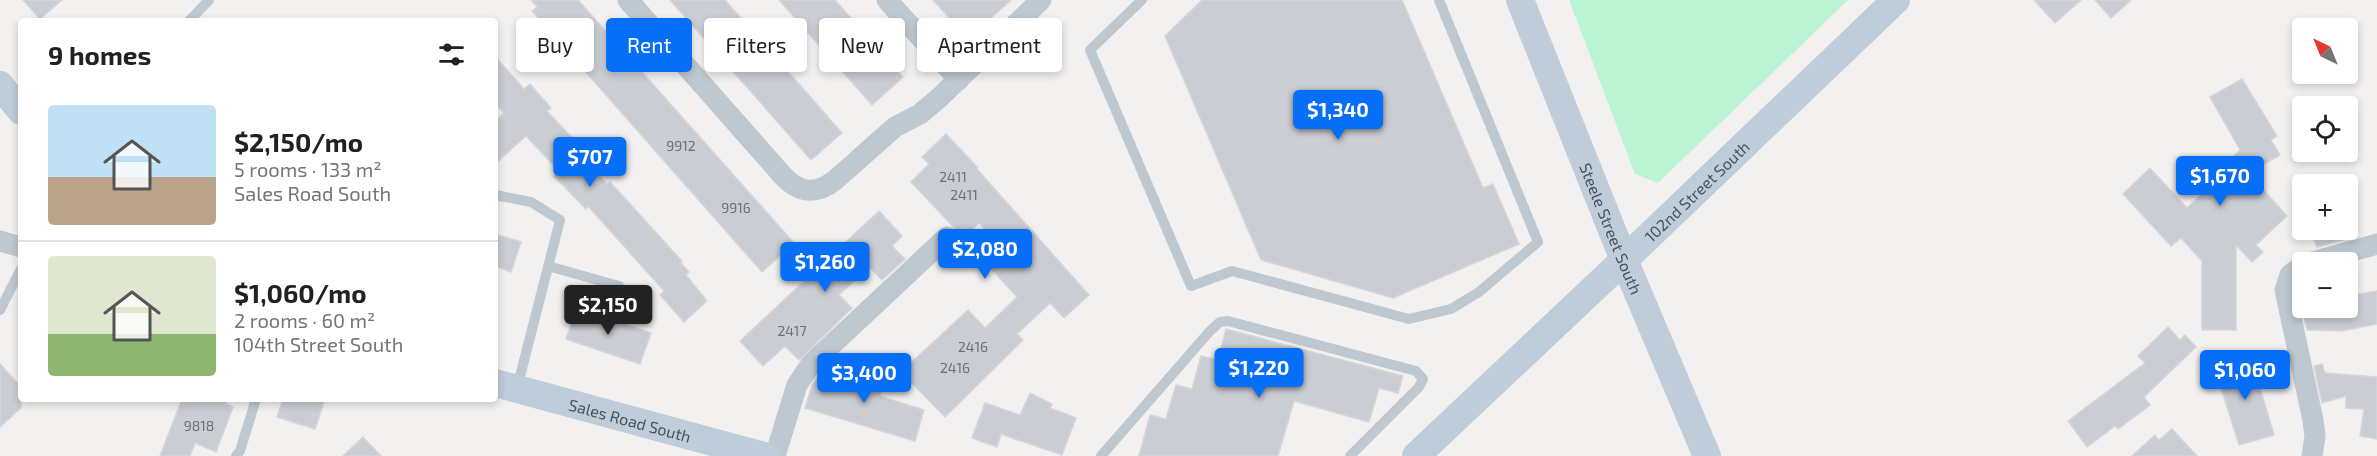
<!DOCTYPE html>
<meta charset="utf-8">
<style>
:root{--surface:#fff;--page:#f2f2f2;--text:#202124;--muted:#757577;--line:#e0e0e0;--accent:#076ef7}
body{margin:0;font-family:"Exo 2",sans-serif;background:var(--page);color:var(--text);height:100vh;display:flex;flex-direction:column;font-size:22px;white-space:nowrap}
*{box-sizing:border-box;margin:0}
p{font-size:20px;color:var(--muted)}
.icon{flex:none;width:33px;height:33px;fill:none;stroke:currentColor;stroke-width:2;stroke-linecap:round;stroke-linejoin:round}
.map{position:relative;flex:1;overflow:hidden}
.details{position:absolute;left:18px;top:18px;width:480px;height:384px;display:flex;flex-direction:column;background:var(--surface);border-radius:6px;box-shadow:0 3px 9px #0003}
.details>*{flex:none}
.hud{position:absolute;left:516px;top:18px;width:570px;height:54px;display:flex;gap:12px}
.needle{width:39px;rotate:317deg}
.buttons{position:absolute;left:2292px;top:18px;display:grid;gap:12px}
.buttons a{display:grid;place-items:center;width:66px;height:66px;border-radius:6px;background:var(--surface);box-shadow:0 3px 9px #0003;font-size:30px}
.price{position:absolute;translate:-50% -51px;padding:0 14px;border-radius:6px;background:var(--accent);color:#fff;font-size:20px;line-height:39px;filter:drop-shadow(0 2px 3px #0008)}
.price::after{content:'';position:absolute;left:50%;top:36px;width:18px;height:14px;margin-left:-9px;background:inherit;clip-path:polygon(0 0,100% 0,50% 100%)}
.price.selected{background:#222;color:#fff}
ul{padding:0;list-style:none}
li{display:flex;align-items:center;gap:18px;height:150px;padding:0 30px}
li+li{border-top:2px solid var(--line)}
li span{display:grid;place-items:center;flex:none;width:168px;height:120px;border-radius:6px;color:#555}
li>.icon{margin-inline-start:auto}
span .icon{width:72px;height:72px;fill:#fffc;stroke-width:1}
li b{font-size:26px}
h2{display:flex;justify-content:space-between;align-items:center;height:72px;padding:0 30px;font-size:26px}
.tag{padding:0 21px;border-radius:6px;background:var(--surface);box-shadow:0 3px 9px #0003;font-size:21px;line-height:54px}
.tag.selected{background:var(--accent);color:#fff}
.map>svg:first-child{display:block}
</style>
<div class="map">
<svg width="2377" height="456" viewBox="0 0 2377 456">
<rect width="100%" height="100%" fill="#f3f0f0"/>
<path fill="#bbf4d2" d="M1569,0h279l-190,183 -23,-9z"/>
<g fill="#cacdd3" stroke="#d4d6dc" stroke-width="1.5">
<path d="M23,0h39l-22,19z"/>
<path d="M531,0h47l216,243 -32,29 -230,-261 5,-4z"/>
<path d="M670,0h55l117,133 -31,27z"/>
<path d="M779,0h56l68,77 -31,28z"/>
<path d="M933,0h78l-51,46 -17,-19 8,-7z"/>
<path d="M1202,0h200l81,188 10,-4 26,60 -126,54 -132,-38 -96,-224z"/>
<path d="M2034,0h47l-26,23z"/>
<path d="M2095,0h36l-20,18z"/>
<path d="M495,56l29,33 6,-5 21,24 -4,3 28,30 -2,1 12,12 -3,3 25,27 3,-2 72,79 -2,1 9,10 -3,3 21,26 -23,21 -24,-27 4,-4 -76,-85 -2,3 -32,-33 5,-5 -33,-35 -31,28v-43l9,-8 -9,-10z"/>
<path d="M2242,79l35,57 -6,4 9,15 -32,18 39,43 -31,29 7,7 -11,10 -16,-17v85h-34v-69l-21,-23 -10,8 -48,-52 27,-26 37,40 35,-33 -4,-5 22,-20 -30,-53z"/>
<path d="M946,134l32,34 -1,1 112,126 -25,23 -14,-15 -33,31 6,6 -78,77 -44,-45 67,-62 17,18 32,-31 -33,-36 16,-15 -21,-23 -15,15 -53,-56 18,-18 -7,-7z"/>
<path d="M879,211l23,25 -10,10 13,13 -23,21 -13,-13 -30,28 13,13 -53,52 -14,-14 -22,20 -23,-25z"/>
<path d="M2332,230h10l4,9 -29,8 -4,-10z"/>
<path d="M495,234l26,8 -10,30 -16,-6z"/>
<path d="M2377,291v33l-35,7 -35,-1 -5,-21 46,-1v-12z"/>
<path d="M577,308l74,25 -11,31 -74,-25z"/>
<path d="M2168,327l12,13 5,-5 11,12 -52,50 6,8 -32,24 -3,-3 -28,21 -19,-26 77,-58 -7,-7z"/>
<path d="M1226,329l177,47 -5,17 -19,-5 -10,34 -75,-21 -16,55h-139l11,-41 16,4 10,-34 16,4 9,-33 17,4z"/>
<path d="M2251,357l23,78 -35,10 -21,-67 4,-4 -6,-7z"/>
<path d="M0,364l21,23v21l-21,19z"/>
<path d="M2322,364l3,9 52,4v62l-17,-3 4,-27 -18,-1v-12l-24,7 -8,-37z"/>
<path d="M844,366l41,10 -5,20 44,14 -9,31 -110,-33 7,-23 5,-7 22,6z"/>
<path d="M1030,393l22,11 -2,4 26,10 -14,37 -61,-21 -4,13 -25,-9 13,-35 35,12z"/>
<path d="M182,399h45l-1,5 7,3 -17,45 -21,-9 -5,13h-30z"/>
<path d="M283,399h42l-10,30 -38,-12z"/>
<path d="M2172,429l25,27h-65l23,-21 4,5z"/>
<path d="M363,437l18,19h-38z"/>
</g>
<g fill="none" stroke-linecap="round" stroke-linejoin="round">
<g stroke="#bdc8d1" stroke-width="10">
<path d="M1142,0l-52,50 101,236 41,-15 177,48 42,-10 28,-17 59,-50 -99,-242"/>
<path d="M189,21l20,-21"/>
<path d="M495,195l36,7 29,18 -43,168"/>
<path d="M548,266l71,20"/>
<path d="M0,310l21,-41"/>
<path d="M236,456l4,-5 16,-52"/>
<path d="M1101,456l109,-125 10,-9 8,-1 188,50 7,8 -4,8 -69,69"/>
</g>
<g stroke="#bdc8d1" stroke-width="21">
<path d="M628,0l156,177c16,16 31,18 50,4l61,-54 25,-13 19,-16 102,-98"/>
<path d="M887,0l72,80"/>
<path d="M0,241l21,6"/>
<path d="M2312,262l65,-18"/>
<path d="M2302,266l-12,9 -5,15 28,130 2,16 -3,20"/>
<path d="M775,456l22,-71 14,-21 136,-127"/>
</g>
<g stroke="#bfccd9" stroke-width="28">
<path id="s1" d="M1520,0l104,260 83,196"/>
<path d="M0,85l21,26"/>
<path id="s2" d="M495,383l269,73"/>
<path id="s3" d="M1416,456l208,-196 272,-260"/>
</g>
</g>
<g text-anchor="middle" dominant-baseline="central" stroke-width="5" stroke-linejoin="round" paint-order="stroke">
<g font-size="14" fill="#67727d">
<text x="681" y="145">9912</text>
<text x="953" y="176">2411</text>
<text x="964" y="194">2411</text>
<text x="736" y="207">9916</text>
<text x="792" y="330">2417</text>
<text x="973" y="346">2416</text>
<text x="955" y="367">2416</text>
<text x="199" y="425">9818</text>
</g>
<g font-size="16" fill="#465460" stroke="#fff">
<text stroke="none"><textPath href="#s3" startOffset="386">102nd Street South</textPath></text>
<text stroke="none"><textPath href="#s1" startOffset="246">Steele Street South</textPath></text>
<text stroke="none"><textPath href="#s2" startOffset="140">Sales Road South</textPath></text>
</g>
</g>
</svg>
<div class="buttons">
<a><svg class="needle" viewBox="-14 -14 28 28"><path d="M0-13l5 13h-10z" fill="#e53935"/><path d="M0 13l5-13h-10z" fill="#757577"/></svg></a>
<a><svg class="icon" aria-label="locate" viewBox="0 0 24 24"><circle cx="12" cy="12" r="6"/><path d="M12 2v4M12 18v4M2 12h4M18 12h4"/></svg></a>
<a>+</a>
<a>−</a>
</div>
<b class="price" style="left:1338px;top:141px">$1,340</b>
<b class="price" style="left:590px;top:188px">$707</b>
<b class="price" style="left:2220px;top:207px">$1,670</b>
<b class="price" style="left:985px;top:280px">$2,080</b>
<b class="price" style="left:825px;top:293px">$1,260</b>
<b class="price selected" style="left:608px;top:336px">$2,150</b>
<b class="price" style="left:1259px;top:399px">$1,220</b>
<b class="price" style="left:2245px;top:401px">$1,060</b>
<b class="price" style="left:864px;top:404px">$3,400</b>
<div class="hud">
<a class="tag">Buy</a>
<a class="tag selected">Rent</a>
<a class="tag">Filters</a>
<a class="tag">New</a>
<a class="tag">Apartment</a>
</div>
<section class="details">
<h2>9 homes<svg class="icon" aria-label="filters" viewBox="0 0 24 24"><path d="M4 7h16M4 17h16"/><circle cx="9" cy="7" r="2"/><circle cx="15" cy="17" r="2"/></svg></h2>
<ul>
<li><span style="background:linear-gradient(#bfe0f5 60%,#b9a48a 0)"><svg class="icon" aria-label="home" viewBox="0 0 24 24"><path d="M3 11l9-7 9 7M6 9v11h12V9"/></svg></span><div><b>$2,150/mo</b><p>5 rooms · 133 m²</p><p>Sales Road South</p></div></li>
<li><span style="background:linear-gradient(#dfe7d0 65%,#8fb573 0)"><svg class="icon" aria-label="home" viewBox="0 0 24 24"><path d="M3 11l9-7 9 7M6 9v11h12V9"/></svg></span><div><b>$1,060/mo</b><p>2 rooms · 60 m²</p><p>104th Street South</p></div></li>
</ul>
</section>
</div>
